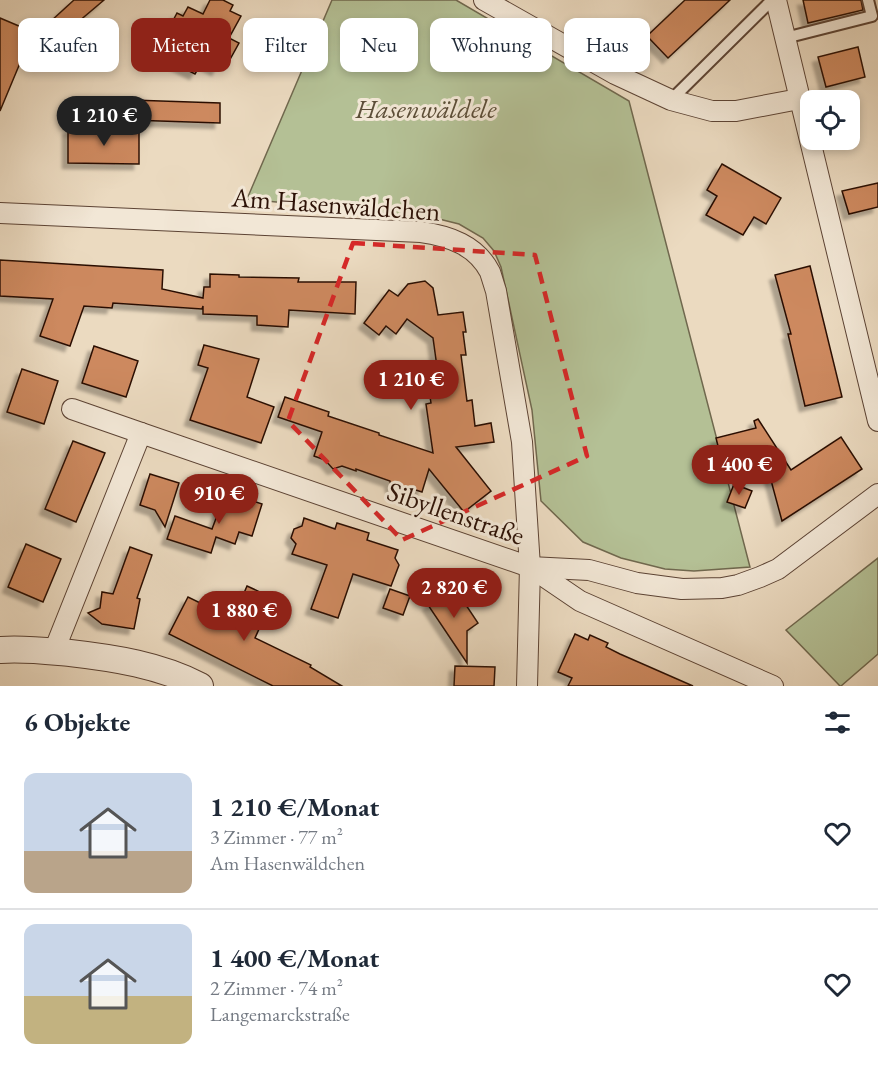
<!DOCTYPE html>
<html lang="de">
<meta charset="utf-8">
<style>
:root{--surface:#fff;--page:#f6f6f7;--text:#1f2937;--muted:#747a83;--line:#e0e1e3;--accent:#8f2418}
body{margin:0;font-family:"EB Garamond",serif;background:var(--page);color:var(--text);height:100vh;display:flex;flex-direction:column;font-size:22px;white-space:nowrap}
*{box-sizing:border-box;margin:0}
p{font-size:20px;color:var(--muted)}
.icon{flex:none;width:33px;height:33px;fill:none;stroke:currentColor;stroke-width:2;stroke-linecap:round;stroke-linejoin:round}
.map{position:relative;height:686px;overflow:hidden}
.side{display:flex;flex-direction:column;background:var(--surface);flex:1}
.side>*{flex:none}
.banner{position:absolute;left:18px;top:18px;width:843px;height:54px;display:flex;gap:12px}
.controls{position:absolute;left:800px;top:90px;display:grid;gap:12px}
.controls a{display:grid;place-items:center;width:60px;height:60px;border-radius:12px;background:var(--surface);box-shadow:0 3px 9px #0003;font-size:30px}
.price{position:absolute;translate:-50% -51px;padding:0 14px;border-radius:21px;background:var(--accent);color:#fff;font-size:20px;line-height:39px;filter:drop-shadow(0 2px 3px #0008)}
.price::after{content:'';position:absolute;left:50%;top:36px;width:18px;height:14px;margin-left:-9px;background:inherit;clip-path:polygon(0 0,100% 0,50% 100%)}
.price.active{background:#222;color:#fff}
ul{padding:0;list-style:none}
li{display:flex;align-items:center;gap:18px;height:150px;padding:0 24px}
li+li{border-top:2px solid var(--line)}
li span{display:grid;place-items:center;flex:none;width:168px;height:120px;border-radius:12px;color:#555}
li>.icon{margin-inline-start:auto}
span .icon{width:72px;height:72px;fill:#fffc;stroke-width:1}
li b{font-size:26px}
h2{display:flex;justify-content:space-between;align-items:center;height:72px;padding:0 24px;font-size:26px}
.tag{padding:0 21px;border-radius:12px;background:var(--surface);box-shadow:0 3px 9px #0003;font-size:21px;line-height:54px}
.tag.active{background:var(--accent);color:#fff}
.map>svg:first-child{display:block}
</style>
<div class="map">
<svg width="878" height="686" viewBox="0 0 878 686">
<defs>
<filter id="shadow"><feDropShadow dx="-5.5" dy="5.5" stdDeviation="1.5" flood-color="#0004"/></filter>
</defs>
<rect width="100%" height="100%" fill="#ebdac0"/>
<filter id="stains"><feTurbulence type="fractalNoise" baseFrequency=".00333" numOctaves="4"/><feColorMatrix values="0 0 0 0 .2 0 0 0 0 .09 0 0 0 0 .02 0 0 0 .5 -.17"/></filter>
<radialGradient id="worn" r=".72"><stop offset=".6" stop-color="#630" stop-opacity="0"/><stop offset="1" stop-color="#630" stop-opacity=".3"/></radialGradient>
<g fill="#b4c095" stroke="#70684e" stroke-width="1.5">
<path d="M332,0h124l173,101 121,466 -56,4 -29,-2 -44,-11 -38,-16 -42,-41 -9,-91 -31,-143 -7,-16 -11,-13 -24,-14 -24,-6 -188,-19z"/>
<path d="M878,558v96l-37,32h-1l-54,-56z"/>
</g>
<g fill="#cd895f" stroke="#2c1106" stroke-width="1.5" filter="url(#shadow)">
<path d="M74,0h30l-39,33 3,3 -14,12 -15,-16z"/>
<path d="M210,0h13l10,5 -3,6 11,5 -12,22 10,5 -11,20 -6,-3 -5,10 -15,-8 -7,12 -20,-10 3,-6 -10,-4 8,-15 -10,-5 11,-21 6,3 5,-9 15,7z"/>
<path d="M685,0h45l-62,58 -21,-22z"/>
<path d="M803,0h58l2,10 -55,13z"/>
<path d="M0,18l33,14 -33,79z"/>
<path d="M858,47l7,30 -39,10 -8,-30z"/>
<path d="M131,100l89,3v20l-90,-3z"/>
<path d="M68,129l71,1v34l-71,-1z"/>
<path d="M722,164l59,34 -15,26 -12,-7 -11,18 -37,-20 11,-19 -10,-6z"/>
<path d="M878,183v24l-29,7 -7,-23z"/>
<path d="M0,260l163,10 -1,19 41,9 1,-11h6v-13l29,1v2l60,1 -1,4h58l-1,32 -66,-4 -1,17 -31,-2v-9l-54,-2v-8l-1,3 -89,-6 -1,5 -28,-2 -14,40 -30,-10 13,-37 -53,-3z"/>
<path d="M810,266l32,131 -37,9 -17,-72h3l-16,-59z"/>
<path d="M425,281l8,7 5,27 25,-3 3,20h-3l3,23h-5l6,46 5,-1 3,26 16,-3 3,19 -38,5 35,44 -27,21 -35,-43 -7,23 -15,-5 -5,4 -11,-4 -1,-6 -34,-12v2l-14,-5 -9,3 -8,-9 -11,-4 8,-24 -44,-15 7,-20 44,15 -1,4 51,17v2l54,18 -7,-49 5,-1 -1,-6 11,-1 -8,-58 -26,-19 -11,15 -10,-8 -7,9 -15,-12 25,-33 9,6 10,-12z"/>
<path d="M204,345l55,14 -12,38 27,10 -13,36 -71,-23 18,-52 -10,-3z"/>
<path d="M94,346l44,15 -12,36 -44,-14z"/>
<path d="M22,369l36,12 -14,43 -37,-12z"/>
<path d="M758,419l33,51 50,-33 21,32 -80,52 -20,-74 -41,11 -5,-20 40,-10 -2,-7z"/>
<path d="M73,441l32,12 -29,69 -31,-13z"/>
<path d="M150,474l29,9 -14,44 -10,-17 -15,-5z"/>
<path d="M734,484l18,7 -7,17 -18,-6z"/>
<path d="M226,492l36,12 -10,32 -13,-4 -4,12 -19,-7 -5,16 -44,-14 8,-23 37,13z"/>
<path d="M304,518l31,11 2,-6 32,10 -2,7 31,10 -3,8 4,7 -8,21 -38,-12 -15,44 -27,-9 16,-44 -35,-11 4,-10 -5,-6 3,-9 8,-3z"/>
<path d="M26,544l35,15 -18,43 -35,-15z"/>
<path d="M130,547l22,8 -15,43 3,1 -6,30 -32,-5 -14,-11 12,-5 2,-16 11,2z"/>
<path d="M247,586l26,12 -18,40 56,27 -1,2 32,19h-69l-104,-52 19,-37 45,22z"/>
<path d="M454,587l24,36 -11,8v32l-39,-58z"/>
<path d="M390,589l20,7 -7,19 -20,-7z"/>
<path d="M575,634l13,6 2,-5 18,8 -2,4 14,7 73,32h-125l4,-8 -14,-6z"/>
<path d="M455,666l40,1 -1,19h-40z"/>
</g>
<g fill="none" stroke-linecap="round" stroke-linejoin="round">
<defs>
<g id="service">
<path d="M785,38l87,-22 -4,-16"/>
<path d="M671,100l101,-100"/>
</g>
<g id="minor">
<path d="M484,0l131,74 56,26 41,11h24l63,-12"/>
<path d="M776,0l102,421"/>
<path d="M0,213l421,19c28,4 55,13 69,40 2,6 4,13 6,19l26,151 8,125 -3,119"/>
<path d="M72,409l69,24"/>
<path d="M530,567l59,3 48,13 45,6 40,-1 16,-3 22,-8 18,-8 100,-75"/>
<path d="M54,651l87,-218 389,134 50,34 193,85"/>
</g>
<path id="tertiary" d="M0,650c23,-2 47,1 70,3 44,5 90,12 130,33"/>
</defs>
<use href="#service" stroke="#5c4334" stroke-width="14"/>
<use href="#minor" stroke="#5c4334" stroke-width="22"/>
<use href="#tertiary" stroke="#5c4334" stroke-width="28"/>
<use href="#service" stroke="#f2e7d6" stroke-width="10"/>
<use href="#minor" stroke="#f2e7d6" stroke-width="20"/>
<use href="#tertiary" stroke="#f2e7d6" stroke-width="26"/>
</g>
<path fill="none" stroke="#d62828" stroke-width="4.5" stroke-dasharray="12 8" stroke-linejoin="round" d="M353,243l182,12 52,201 -185,84 -114,-119z"/>
<g text-anchor="middle" dominant-baseline="central" stroke-width="6" stroke-linejoin="round" paint-order="stroke">
<g font-size="27" font-style="italic" fill="#5c4e38" stroke="#f2e7d6">
<text x="426" y="108">Hasenwäldele</text>
</g>
<g font-size="27" fill="#2c1106" stroke="#f2e7d6">
<text transform="translate(336 204) rotate(4)">Am Hasenwäldchen</text>
<text transform="translate(456 513) rotate(19)">Sibyllenstraße</text>
</g>
</g>
<rect width="100%" height="100%" filter="url(#stains)"/>
<rect width="100%" height="100%" fill="url(#worn)"/>
</svg>
<div class="controls">
<a><svg class="icon" aria-label="locate" viewBox="0 0 24 24"><circle cx="12" cy="12" r="6"/><path d="M12 2v4M12 18v4M2 12h4M18 12h4"/></svg></a>
</div>
<b class="price active" style="left:104px;top:147px">1 210 €</b>
<b class="price" style="left:411px;top:411px">1 210 €</b>
<b class="price" style="left:739px;top:496px">1 400 €</b>
<b class="price" style="left:219px;top:525px">910 €</b>
<b class="price" style="left:454px;top:619px">2 820 €</b>
<b class="price" style="left:244px;top:642px">1 880 €</b>
<div class="banner">
<a class="tag">Kaufen</a>
<a class="tag active">Mieten</a>
<a class="tag">Filter</a>
<a class="tag">Neu</a>
<a class="tag">Wohnung</a>
<a class="tag">Haus</a>
</div>
</div>
<section class="side">
<h2>6 Objekte<svg class="icon" aria-label="filters" viewBox="0 0 24 24"><path d="M4 7h16M4 17h16"/><circle cx="9" cy="7" r="2"/><circle cx="15" cy="17" r="2"/></svg></h2>
<ul>
<li><span style="background:linear-gradient(#c9d6e8 65%,#b9a48a 0)"><svg class="icon" aria-label="home" viewBox="0 0 24 24"><path d="M3 11l9-7 9 7M6 9v11h12V9"/></svg></span><div><b>1 210 €/Monat</b><p>3 Zimmer · 77 m²</p><p>Am Hasenwäldchen</p></div><svg class="icon" aria-label="heart" viewBox="0 0 24 24"><path d="M12 20l-8-8c-3-5 5-10 8-4 3-6 11-1 8 4z"/></svg></li>
<li><span style="background:linear-gradient(#c9d6e8 60%,#c2b280 0)"><svg class="icon" aria-label="home" viewBox="0 0 24 24"><path d="M3 11l9-7 9 7M6 9v11h12V9"/></svg></span><div><b>1 400 €/Monat</b><p>2 Zimmer · 74 m²</p><p>Langemarckstraße</p></div><svg class="icon" aria-label="heart" viewBox="0 0 24 24"><path d="M12 20l-8-8c-3-5 5-10 8-4 3-6 11-1 8 4z"/></svg></li>
</ul>
</section>
